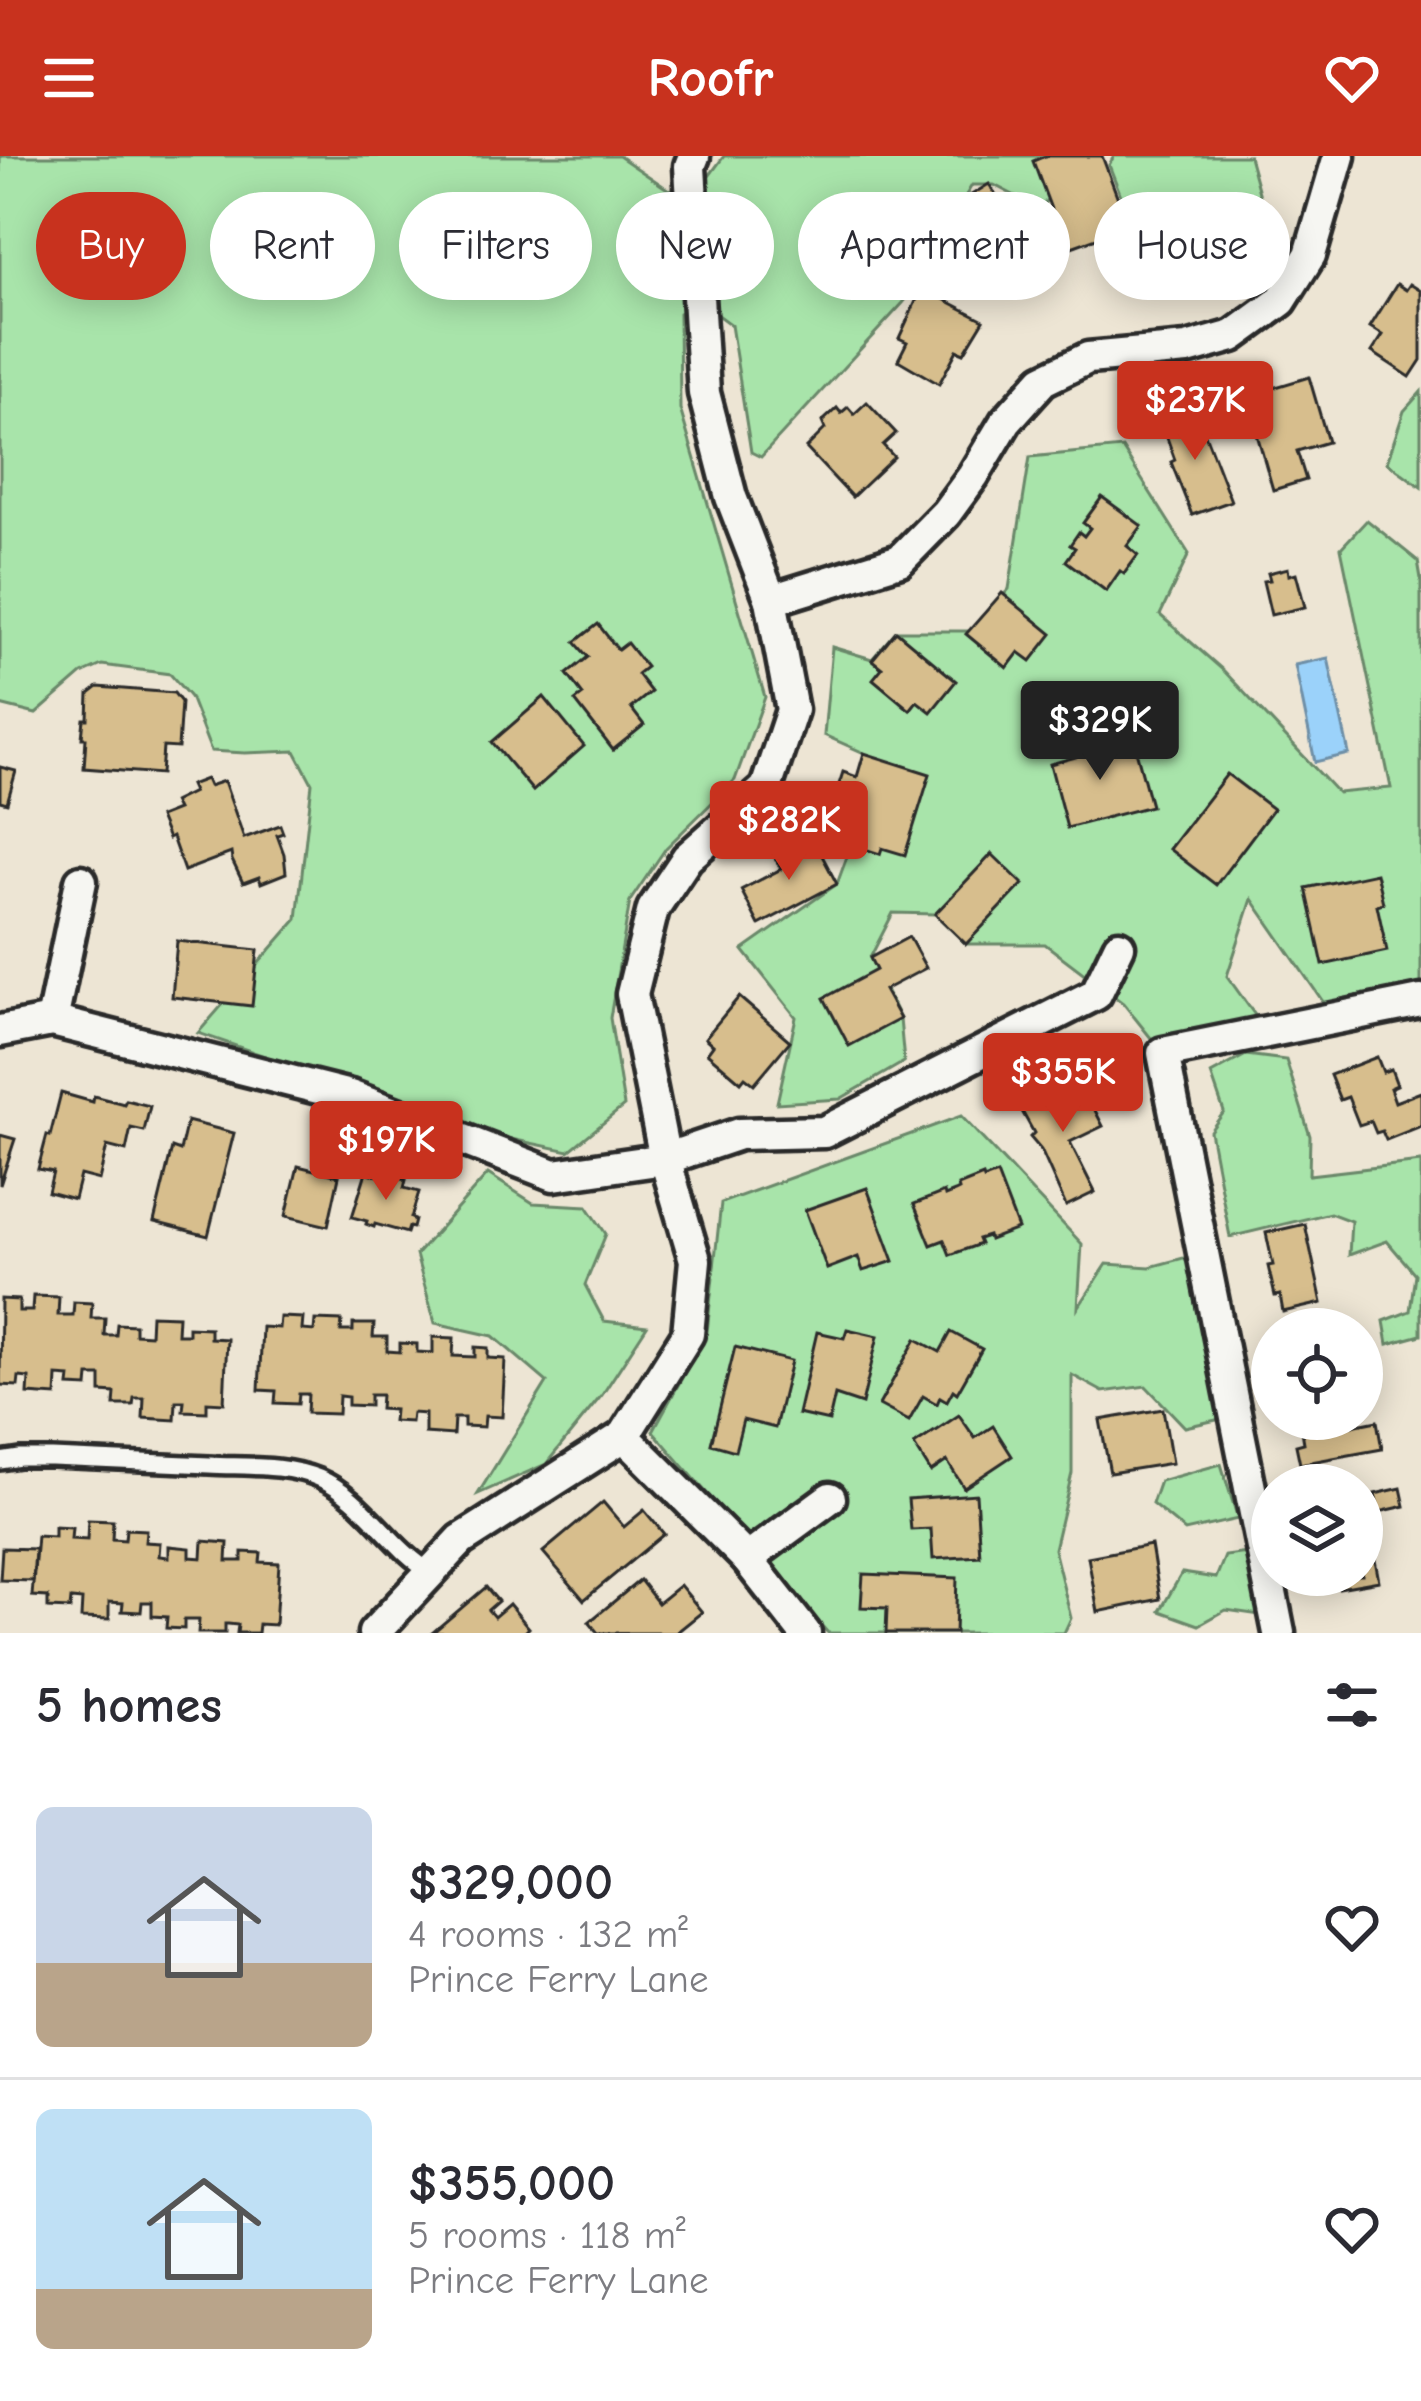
<!DOCTYPE html>
<meta charset="utf-8">
<style>
:root{--surface:#fff;--page:#f2f2f3;--text:#2b2b33;--muted:#7c7c81;--line:#e1e1e2;--accent:#c8321e}
body{margin:0;font-family:"Comic Neue",sans-serif;background:var(--page);color:var(--text);height:100vh;display:flex;flex-direction:column;font-size:45px;white-space:nowrap}
*{box-sizing:border-box;margin:0}
p{font-size:39px;color:var(--muted)}
.icon{flex:none;width:66px;height:66px;fill:none;stroke:currentColor;stroke-width:2;stroke-linecap:round;stroke-linejoin:round}
.map{position:relative;height:1477px;overflow:hidden}
.details{display:flex;flex-direction:column;background:var(--surface);flex:1}
.details>*{flex:none}
.hud{position:absolute;left:36px;top:36px;width:1350px;height:108px;display:flex;gap:24px}
.fabs{position:absolute;left:1251px;top:1152px;display:grid;gap:24px}
.fabs a{display:grid;place-items:center;width:132px;height:132px;border-radius:50%;background:var(--surface);box-shadow:0 6px 30px #0003;font-size:60px}
.price{position:absolute;translate:-50% -102px;padding:0 27px;border-radius:12px;background:var(--accent);color:#fff;font-size:39px;line-height:78px;filter:drop-shadow(0 3px 6px #0008)}
.price::after{content:'';position:absolute;left:50%;top:72px;width:36px;height:27px;margin-left:-18px;background:inherit;clip-path:polygon(0 0,100% 0,50% 100%)}
.price.selected{background:#222;color:#fff}
ul{padding:0;list-style:none}
li{display:flex;align-items:center;gap:36px;height:300px;padding:0 36px}
li+li{border-top:3px solid var(--line)}
li span{display:grid;place-items:center;flex:none;width:336px;height:240px;border-radius:18px;color:#555}
li>.icon{margin-inline-start:auto}
span .icon{width:144px;height:144px;fill:#fffc;stroke-width:1}
li b{font-size:51px}
h2{display:flex;justify-content:space-between;align-items:center;height:144px;padding:0 36px;font-size:51px}
.tag{padding:0 42px;border-radius:54px;background:var(--surface);box-shadow:0 6px 30px #0003;font-size:42px;line-height:108px}
.tag.selected{background:var(--accent);color:#fff}
header{display:flex;justify-content:space-between;align-items:center;height:156px;padding:0 36px;background:var(--accent);color:#fff;font-size:54px;font-weight:700}
.map>svg:first-child{display:block}
</style>
<header><svg class="icon" aria-label="menu" viewBox="0 0 24 24"><path d="M4 6h16M4 12h16M4 18h16"/></svg>Roofr<svg class="icon" aria-label="heart" viewBox="0 0 24 24"><path d="M12 20l-8-8c-3-5 5-10 8-4 3-6 11-1 8 4z"/></svg></header>
<div class="map">
<svg width="1421" height="1477" viewBox="0 0 1421 1477">
<rect width="100%" height="100%" fill="#ede5d4"/>
<filter id="ink" filterUnits="userSpaceOnUse"><feTurbulence type="fractalNoise" baseFrequency=".00833" numOctaves="2"/><feDisplacementMap in="SourceGraphic" scale="24" xChannelSelector="R" yChannelSelector="G"/><feConvolveMatrix kernelMatrix="1 2 1 2 8 2 1 2 1" color-interpolation-filters="sRGB"/></filter>
<g filter="url(#ink)">
<g fill="#a8e4aa" stroke="#6a886a" stroke-width="3">
<path d="M0,0h619l50,34 38,-11 17,-23h356l-40,53 -46,-24h-22l-26,44 27,48 -5,16 -46,-14 -19,24 -142,154 -10,-5 -20,-127 -19,-14 -15,-6 -18,8 1,96 85,288 -30,83 -69,68 -36,53 -20,117 14,88 -55,45 -68,-14 -303,-104 99,-114 15,-136 -17,-32 -50,2 -34,-2 -21,-54 -20,-23 -68,-9 -20,9 -46,40 -36,-9z"/>
<path d="M1114,0h135l12,44 -39,32 -79,5 -18,-31 -16,-41z"/>
<path d="M1421,236v95l-34,-25 17,-51z"/>
<path d="M1122,292l67,106 -29,61 64,56 114,122 53,-5 -50,-240 26,-28 51,41 3,18v422l-86,18 -83,-120 -25,77 40,56 -104,21 -40,-50 -78,-59h-79l-31,-30 -42,-1 -23,45 30,61 4,43 -64,37 -63,4 19,-86 -53,-67 94,-66 19,-52 8,-79 -40,-18 8,-88 40,12 24,-28h74l39,-42 21,-132z"/>
<path d="M1246,899l40,5 24,76 -1,39 112,-13v173l-33,9 -4,-23 26,-10 5,-37 -28,-33 -38,14 2,-34 -21,-8 -100,24 -20,-106 14,-19 -13,-38z"/>
<path d="M961,960l121,128 -4,64 29,-44 43,3 37,-10 38,161 -40,9 -39,-41 -43,6 -31,-17v98l-18,76 17,69 -7,15h-236l-175,-202 54,-99 14,-129z"/>
<path d="M488,1018l45,29 54,3 19,28 -21,51 19,36 43,5 -45,69 -56,69 -68,30 69,-112 -54,-46 -58,-13 -19,-68z"/>
<path d="M1221,1308l17,55 -53,12 -33,-27 8,-23z"/>
<path d="M1248,1397l12,62 -34,-5 -27,15 -39,-14 22,-38 34,5 9,-22z"/>
</g>
<path fill="#9bd2fa" stroke="#6e8fa7" stroke-width="3" d="M1328,502l21,96 -34,8 -20,-97z"/>
<g fill="#d7be8d" stroke="#2b2b2b" stroke-width="3">
<path d="M1045,0h57l26,69 -13,5 1,5 -18,7 -2,-4 -30,11 -33,-88z"/>
<path d="M989,28l15,23 9,-6 20,30 -2,13 -22,13 13,22 -17,10 -2,-4 -12,7 -24,-37 -8,-1 -5,-9 2,-8 4,-3 -8,-13 19,-13 -6,-9z"/>
<path d="M1397,128l9,6 4,-6 11,7v69l-11,17 -38,-25 11,-17 -13,-8z"/>
<path d="M922,132l62,32 -20,33 -7,-3 -18,34 -41,-24 9,-18 -8,-4z"/>
<path d="M1309,221l19,65 -31,9 9,29 -33,10 -27,-94z"/>
<path d="M867,246l29,31 -13,12 11,12 -42,40 -46,-49 19,-19 -3,-7 15,-14 4,5 7,-6 6,7z"/>
<path d="M1195,252l36,93 -39,14 -21,-53 4,-2 -14,-39z"/>
<path d="M1102,341l40,29 -15,20 11,9 -14,19 -4,-3 -14,20 -40,-30 9,-13 -5,-3 9,-13 5,4 6,-8 -7,-5z"/>
<path d="M1288,412l1,7 7,-2 9,34 -34,8 -8,-34 7,-1 -2,-7z"/>
<path d="M1002,437l50,41 -21,27 -12,-9 -12,16 -41,-34z"/>
<path d="M598,468l20,26 9,-7 19,24 -9,7 14,18 -20,16 13,17 -31,25 -38,-49 8,-6 -16,-21 21,-17 -13,-15z"/>
<path d="M896,475l60,50 -25,31 -14,-11 -7,9 -37,-31 9,-11 -10,-8z"/>
<path d="M98,531l76,6 7,9 -3,46 -15,-1 -2,27 -77,-6 2,-30h-4l2,-19h4l1,-25z"/>
<path d="M544,541l40,49 -51,45 -41,-49z"/>
<path d="M1113,577l5,19 17,-5 16,59 -84,22 -17,-64 41,-11 -3,-14z"/>
<path d="M864,597l66,21 -25,81 -23,-7 -2,6 -28,-9 4,-13 -16,-4 7,-20 -14,-5 10,-31 14,5z"/>
<path d="M0,611l16,4 -9,32 -7,-2z"/>
<path d="M1227,618l46,35 -57,76 -47,-36z"/>
<path d="M206,623l3,7 15,-5 20,57 36,-13 3,8 -6,2 7,19 2,19 -25,10 -2,-6 -16,6 -11,-23 -1,-7 -47,18 -12,-34 -4,2 -9,-22 18,-7 -4,-8 20,-10 -3,-7z"/>
<path d="M797,686l6,12 14,-8 20,38 -78,41 -18,-35 40,-21 -8,-15z"/>
<path d="M992,698l31,30 -57,60 -31,-30z"/>
<path d="M1376,717l7,30 -6,2 10,46 -64,14 -17,-77z"/>
<path d="M909,781l17,31 -42,22 16,29 -51,27 -25,-48 52,-28 -6,-12z"/>
<path d="M177,785l81,9 -6,56 -80,-9z"/>
<path d="M739,841l51,44 -36,43 -9,-7 -4,5 -34,-29 6,-8 -8,-7z"/>
<path d="M1377,901l6,15 8,-3 6,16 -7,3 5,14 26,-10v34l-35,14 -4,-9 -6,2 -5,-12 -12,4 -11,-28 -8,3 -10,-25z"/>
<path d="M1078,921l25,49 -33,16 25,50 -29,14 -25,-56 -11,-13 4,-4 -15,-27z"/>
<path d="M61,937l32,9 1,-6 30,8 2,-4 24,6 -6,25 -13,-3 -5,23 -19,-5 -8,34 -19,-5 -6,24 -26,-7 5,-20 -15,-3 9,-34 3,1z"/>
<path d="M187,965l47,12 -26,103 -54,-14 18,-74 8,3z"/>
<path d="M0,979l15,4 -15,46z"/>
<path d="M298,1010l41,10 -11,50 -42,-10z"/>
<path d="M366,1016l22,7 2,-4 13,4 3,1 -2,8 15,4 -8,26 4,2 -2,8 -4,-1 -2,6 -32,-9 -1,3 -8,-3 1,-3 -15,-4z"/>
<path d="M997,1018l21,55 -29,11 -1,-4 -10,3 2,5 -30,11 -6,-15 -13,5 -17,-41 30,-12 1,4 10,-4 4,-2 -1,-4 25,-10 1,3z"/>
<path d="M867,1032l27,73 -31,10 -5,-14 -31,12 -22,-59z"/>
<path d="M1305,1068l17,79 -39,9 -3,-17 -5,1 -7,-30 5,-1 -7,-32z"/>
<path d="M33,1140l26,1 -1,18h15l1,-13 18,1 -1,15h14l-1,17h12l1,-11 18,1v9l15,1 1,-20 27,1 -1,18h11v-7l22,1v10l17,1 -3,64 -17,-1v10l-24,-1 1,-10h-8l-1,19 -32,-2 1,-20h-10l-1,7h-19l1,-12 -14,-1v-16h-12l-1,11 -19,-1 1,-9 -13,-1 -1,20 -28,-2 1,-16 -10,-1 -1,9 -18,-1 1,-86 18,1v11h13z"/>
<path d="M280,1161l23,1 -1,12 12,1 1,-11 27,1 -1,10h12v-7h21l-1,13h14v14l13,1v-9l17,1v8l16,1v-16l21,1 -1,18 22,1v-10l13,1v10l17,1 -3,58 -17,-1 -1,11 -20,-1v-8h-10l-1,17 -28,-2v-19l-13,-1 -1,9 -18,-1 1,-11 -14,-1 1,-14h-11v11l-22,-1v-8l-9,-1 -1,18 -31,-1 1,-19h-9l-1,10 -23,-1 1,-12 -17,-1 3,-63 17,1z"/>
<path d="M847,1173l31,7 -16,68 -27,-9 -6,26 -31,-7 19,-82 27,6z"/>
<path d="M951,1176l31,17 -25,44 -4,-3 -6,11 -7,-4 -3,7 -14,-8 -14,25 -30,-16 37,-66 24,13z"/>
<path d="M735,1191l56,14 -16,67 -32,-8 -8,31 -24,-7z"/>
<path d="M1163,1253l9,54 -62,10 -10,-53z"/>
<path d="M959,1259l16,23 18,-12 19,30 -48,32 -17,-27 -16,11 -17,-27z"/>
<path d="M1300,1263h51l1,7 25,-5 5,28 -82,15 -4,-19 8,-2z"/>
<path d="M1401,1332l4,18 -26,6 -4,-18z"/>
<path d="M976,1338l4,62 -47,3 -2,-30 -20,1 -3,-31z"/>
<path d="M603,1346l21,25 20,-17 20,24 -80,66 -41,-48z"/>
<path d="M1365,1351l14,74 -40,7 -3,-13h26v-67z"/>
<path d="M88,1364l25,1 -1,18 13,1 1,-11 20,1 -1,12 15,1 -1,13 10,1v-11l21,2v9l12,1 1,-17 25,2 -1,18h15v-9l19,1 -1,9 19,1 -4,62 -16,-1 -1,9h-21l1,-8 -10,-1h-3v9h-27l1,-13h-15v9l-18,-1 1,-11 -15,-1v-14h-10l-1,10 -19,-1 1,-8 -14,-1v17l-28,-1 1,-18 -11,-1 -1,10 -22,-1v-11l-16,-1 5,-60 17,1v-10l18,1 -1,11 16,1z"/>
<path d="M1151,1389l9,54 -62,13 -10,-55z"/>
<path d="M2,1392l33,1 -2,32 -33,-1z"/>
<path d="M863,1418l94,4 -2,55h-69l1,-25 -26,-1z"/>
<path d="M640,1424l18,23 22,-18 22,27 -26,21h-78l-9,-11z"/>
<path d="M486,1431l12,14 -10,9 6,7 15,-13 20,24 -5,5h-92z"/>
</g>
<g fill="none" stroke-linecap="round" stroke-linejoin="round">
<defs>
<path id="service" d="M0,1305l20,-3h32c52,2 105,5 157,7 36,2 76,-1 110,13 45,19 70,69 112,94"/>
<g id="minor">
<path d="M771,444l129,-40 46,-47 27,-37 33,-55 37,-41 45,-22 99,-9 46,-13 48,-35 29,-46 29,-99"/>
<path d="M81,725l-29,140 298,75 204,79 111,-16 74,-25 85,-2 272,-138 23,-48"/>
<path d="M0,875l52,-10"/>
<path d="M624,1280l123,123 58,74"/>
<path d="M747,1403l83,-61"/>
<path d="M374,1477l87,-93 163,-104 64,-102 7,-74 -30,-101 -33,-165 21,-85 34,-51 79,-70 26,-78 -21,-110 -40,-103 -27,-104 -13,-209 -1,-18 4,-10"/>
<path d="M1279,1477l-116,-580 258,-52"/>
</g>
</defs>
<use href="#service" stroke="#2b2b2b" stroke-width="24"/>
<use href="#minor" stroke="#2b2b2b" stroke-width="39"/>
<use href="#service" stroke="#f6f6f2" stroke-width="15"/>
<use href="#minor" stroke="#f6f6f2" stroke-width="30"/>
</g>
</g>
</svg>
<div class="fabs">
<a><svg class="icon" aria-label="locate" viewBox="0 0 24 24"><circle cx="12" cy="12" r="6"/><path d="M12 2v4M12 18v4M2 12h4M18 12h4"/></svg></a>
<a><svg class="icon" aria-label="layers" viewBox="0 0 24 24"><path d="M12 4l9 5-9 5-9-5zM3 14l9 5 9-5"/></svg></a>
</div>
<b class="price" style="left:1195px;top:307px">$237K</b>
<b class="price selected" style="left:1100px;top:627px">$329K</b>
<b class="price" style="left:789px;top:727px">$282K</b>
<b class="price" style="left:1063px;top:979px">$355K</b>
<b class="price" style="left:386px;top:1047px">$197K</b>
<div class="hud">
<a class="tag selected">Buy</a>
<a class="tag">Rent</a>
<a class="tag">Filters</a>
<a class="tag">New</a>
<a class="tag">Apartment</a>
<a class="tag">House</a>
</div>
</div>
<section class="details">
<h2>5 homes<svg class="icon" aria-label="filters" viewBox="0 0 24 24"><path d="M4 7h16M4 17h16"/><circle cx="9" cy="7" r="2"/><circle cx="15" cy="17" r="2"/></svg></h2>
<ul>
<li><span style="background:linear-gradient(#c9d6e8 65%,#b9a48a 0)"><svg class="icon" aria-label="home" viewBox="0 0 24 24"><path d="M3 11l9-7 9 7M6 9v11h12V9"/></svg></span><div><b>$329,000</b><p>4 rooms · 132 m²</p><p>Prince Ferry Lane</p></div><svg class="icon" aria-label="heart" viewBox="0 0 24 24"><path d="M12 20l-8-8c-3-5 5-10 8-4 3-6 11-1 8 4z"/></svg></li>
<li><span style="background:linear-gradient(#bfe0f5 75%,#b9a48a 0)"><svg class="icon" aria-label="home" viewBox="0 0 24 24"><path d="M3 11l9-7 9 7M6 9v11h12V9"/></svg></span><div><b>$355,000</b><p>5 rooms · 118 m²</p><p>Prince Ferry Lane</p></div><svg class="icon" aria-label="heart" viewBox="0 0 24 24"><path d="M12 20l-8-8c-3-5 5-10 8-4 3-6 11-1 8 4z"/></svg></li>
</ul>
</section>
